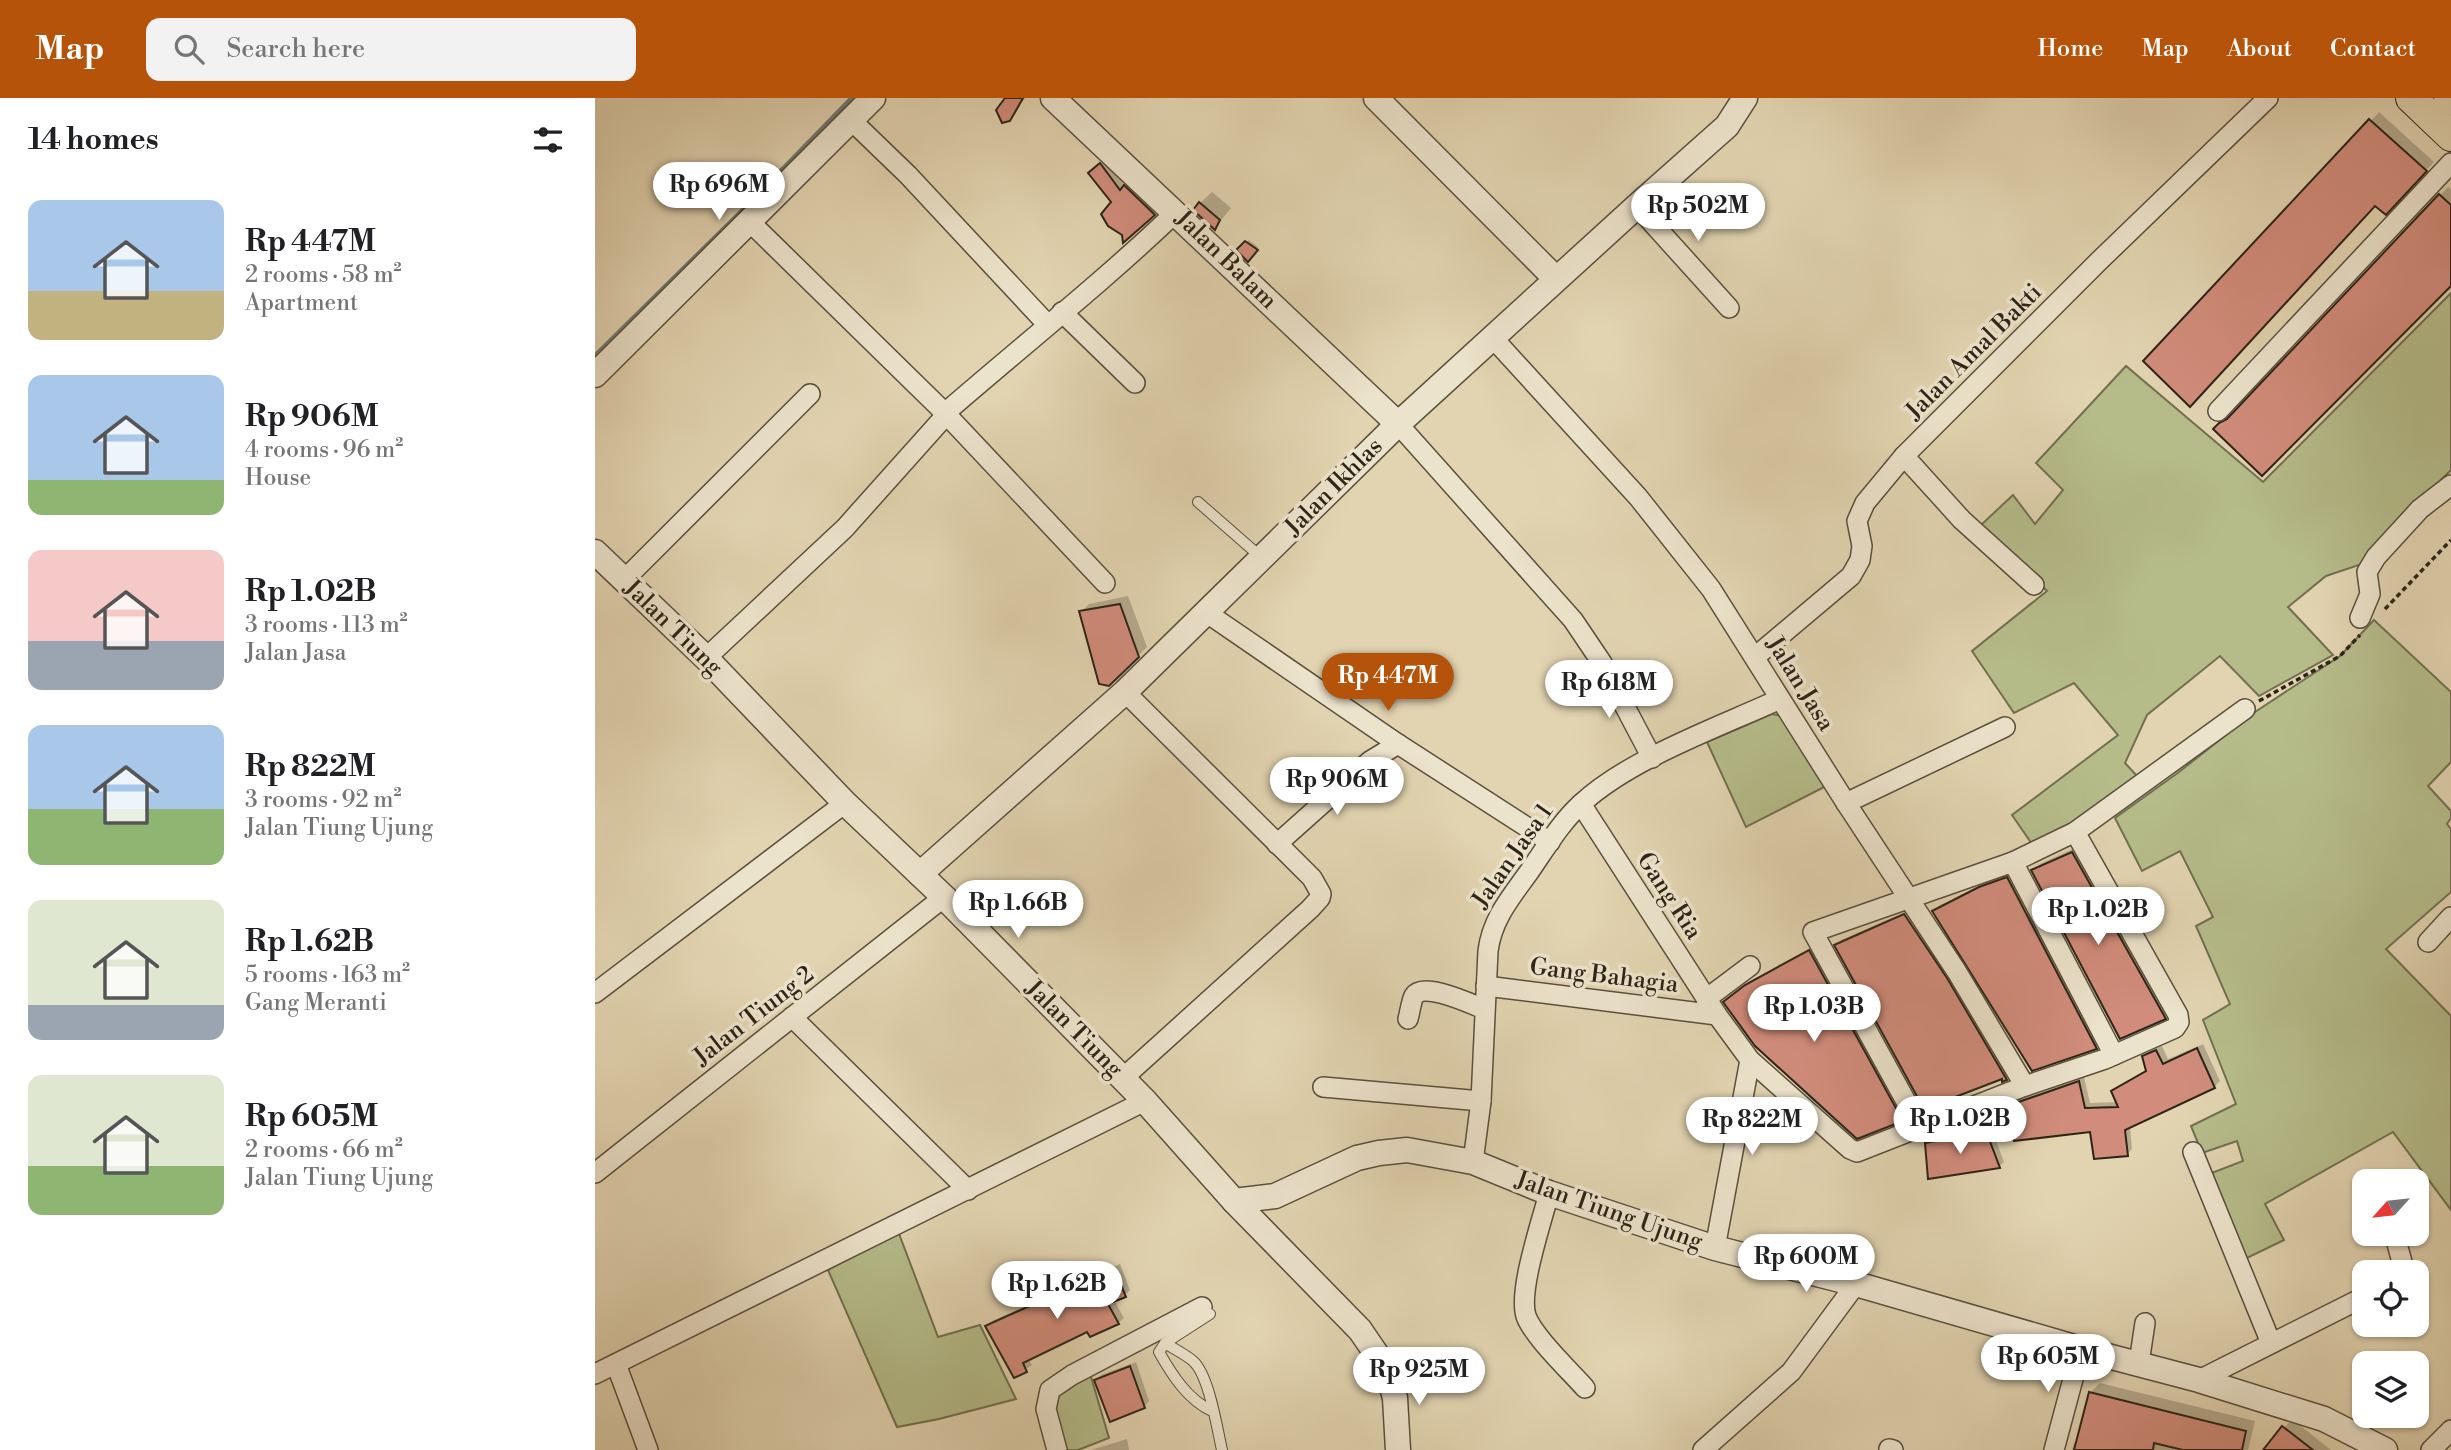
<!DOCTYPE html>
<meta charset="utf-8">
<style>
:root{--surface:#fff;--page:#f2f2f2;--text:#202124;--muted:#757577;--accent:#b45309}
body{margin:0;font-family:"Libre Bodoni",serif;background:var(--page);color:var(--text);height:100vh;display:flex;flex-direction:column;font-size:26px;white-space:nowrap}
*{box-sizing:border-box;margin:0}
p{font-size:23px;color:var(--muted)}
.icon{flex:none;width:38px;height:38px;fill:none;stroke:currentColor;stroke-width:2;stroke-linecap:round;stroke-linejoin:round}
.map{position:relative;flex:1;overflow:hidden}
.drawer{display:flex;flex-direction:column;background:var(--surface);width:595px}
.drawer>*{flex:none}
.needle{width:46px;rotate:243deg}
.tools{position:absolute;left:1757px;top:1071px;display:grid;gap:14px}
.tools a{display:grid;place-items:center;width:77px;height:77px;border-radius:14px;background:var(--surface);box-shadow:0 2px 5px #0004;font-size:35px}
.price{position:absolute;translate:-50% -60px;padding:0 16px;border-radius:24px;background:#fff;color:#222;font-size:23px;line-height:46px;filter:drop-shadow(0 2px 4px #0008)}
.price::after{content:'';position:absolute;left:50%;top:42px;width:21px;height:16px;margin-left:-10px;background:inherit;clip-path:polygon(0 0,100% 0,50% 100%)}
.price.selected{background:var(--accent);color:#fff}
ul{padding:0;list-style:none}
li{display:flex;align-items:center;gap:21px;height:175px;padding:0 28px}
li span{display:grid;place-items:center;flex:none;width:196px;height:140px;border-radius:14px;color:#555}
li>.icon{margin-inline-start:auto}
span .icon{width:84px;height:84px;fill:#fffc;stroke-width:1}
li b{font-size:30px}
h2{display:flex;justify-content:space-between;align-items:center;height:84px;padding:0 28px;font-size:30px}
header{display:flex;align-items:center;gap:42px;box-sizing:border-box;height:98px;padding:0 35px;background:var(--accent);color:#fff}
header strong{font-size:33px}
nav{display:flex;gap:38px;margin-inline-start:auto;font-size:24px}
.search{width:490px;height:63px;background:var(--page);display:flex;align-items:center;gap:18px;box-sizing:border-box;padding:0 24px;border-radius:14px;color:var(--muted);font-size:26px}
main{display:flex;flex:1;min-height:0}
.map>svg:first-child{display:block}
</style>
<header>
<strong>Map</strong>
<div class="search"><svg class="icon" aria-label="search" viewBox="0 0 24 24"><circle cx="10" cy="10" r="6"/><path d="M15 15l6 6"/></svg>Search here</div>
<nav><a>Home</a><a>Map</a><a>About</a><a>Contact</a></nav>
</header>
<main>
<section class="drawer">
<h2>14 homes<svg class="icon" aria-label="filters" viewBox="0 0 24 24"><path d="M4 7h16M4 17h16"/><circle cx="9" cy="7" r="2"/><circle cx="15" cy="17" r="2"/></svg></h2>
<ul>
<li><span style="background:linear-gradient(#a9c7e8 65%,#c2b280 0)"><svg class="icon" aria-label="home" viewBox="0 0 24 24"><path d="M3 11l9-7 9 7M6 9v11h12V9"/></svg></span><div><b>Rp 447M</b><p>2 rooms · 58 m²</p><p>Apartment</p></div></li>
<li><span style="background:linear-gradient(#a9c7e8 75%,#8fb573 0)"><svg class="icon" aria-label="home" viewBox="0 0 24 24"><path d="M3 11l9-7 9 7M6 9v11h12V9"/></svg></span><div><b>Rp 906M</b><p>4 rooms · 96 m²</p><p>House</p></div></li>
<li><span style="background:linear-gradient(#f6c9c9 65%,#9aa5b1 0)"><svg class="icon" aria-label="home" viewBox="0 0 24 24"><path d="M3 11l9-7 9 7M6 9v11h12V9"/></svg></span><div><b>Rp 1.02B</b><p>3 rooms · 113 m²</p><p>Jalan Jasa</p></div></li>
<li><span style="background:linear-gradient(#a9c7e8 60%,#8fb573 0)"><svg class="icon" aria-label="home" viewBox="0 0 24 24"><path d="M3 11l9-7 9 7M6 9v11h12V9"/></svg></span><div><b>Rp 822M</b><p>3 rooms · 92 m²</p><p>Jalan Tiung Ujung</p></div></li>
<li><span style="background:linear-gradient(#dfe7d0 75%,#9aa5b1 0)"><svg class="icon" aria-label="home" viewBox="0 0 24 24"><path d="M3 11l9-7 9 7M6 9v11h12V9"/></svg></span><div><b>Rp 1.62B</b><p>5 rooms · 163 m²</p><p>Gang Meranti</p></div></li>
<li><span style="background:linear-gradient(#dfe7d0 65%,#8fb573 0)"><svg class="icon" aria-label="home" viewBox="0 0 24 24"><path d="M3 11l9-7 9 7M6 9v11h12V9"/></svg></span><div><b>Rp 605M</b><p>2 rooms · 66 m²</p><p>Jalan Tiung Ujung</p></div></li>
</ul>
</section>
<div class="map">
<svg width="1856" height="1352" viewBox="0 0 1856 1352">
<rect width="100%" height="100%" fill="#e2d4b1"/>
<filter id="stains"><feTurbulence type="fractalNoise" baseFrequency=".00286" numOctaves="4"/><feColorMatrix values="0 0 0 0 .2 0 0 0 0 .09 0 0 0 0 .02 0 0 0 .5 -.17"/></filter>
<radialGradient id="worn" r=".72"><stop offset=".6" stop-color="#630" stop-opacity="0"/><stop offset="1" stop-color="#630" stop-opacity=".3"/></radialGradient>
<g fill="#b5bc8a" stroke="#717050" stroke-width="2">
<path d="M1856,195v177l-46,45 -43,49 -36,12 -38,31 45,48 -74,41 -39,-40 -73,59 -22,48 14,15 -61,44 -46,22 -20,-29 106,-80 -44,-52 -60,30 -42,-62 75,-60 -66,-66 32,-30 22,29 28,-34 -27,-27 90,-97 137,116z"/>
<path d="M1779,522l77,72v70l-23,24 23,25v7l-4,6 4,5v63l-65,57 65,67v194l-58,-78 -128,72 19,36 -39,19 -36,-85 34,-13 -6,-20 -35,12 -11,-27 45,-22 -33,-84 27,-16 -34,-78 17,-9 -33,-66 -38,20 -27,-53 64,-46 76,-60 85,-56z"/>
<path d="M1177,616l10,2 46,69 -82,42 -39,-85z"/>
<path d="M303,1133l40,106 42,-12 36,74 -77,20 -42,8 -69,-157z"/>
<path d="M494,1272l20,68 -31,12h-13l-14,-45 6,-12z"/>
</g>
<g fill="#0003">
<path d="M412,0h18l-16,22z"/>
<path d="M1784,14l55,50 -48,50 -10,-8 -230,157z"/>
<path d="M511,62l19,26 5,-4 29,27 -34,30 -12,-37 -18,-34z"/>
<path d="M1853,89l3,2v95l-236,145 14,-14 8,-3z"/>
<path d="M617,94l19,16 -16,20 -15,-25z"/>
<path d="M654,142l9,7 -10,12 -10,-9z"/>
<path d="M533,498l19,51 -38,37 -28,-72 8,-8z"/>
<path d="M1484,748l93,164 -7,7 -45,20 -87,-166 7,-7z"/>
<path d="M1418,775l88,169 -5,5 -162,-136 5,-5 47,-24z"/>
<path d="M1315,812l101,163 -5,5 -2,1 -168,-134 5,-5z"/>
<path d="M1219,848l93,168 -5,5 -172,-122 22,-17z"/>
<path d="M1608,946l17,37 -6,6 -84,39 2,23 -5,5 -36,-24 -82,-23 5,-6 70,-24 6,26 28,-1 -5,-11 34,-22 -3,-13 6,-5 12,-5 6,13z"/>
<path d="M1396,1029l13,35 -5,5 -72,-24 5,-5z"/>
<path d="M525,1166l10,26 -5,5 -11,5 10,18 -6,5 -28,11 -2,-4 -60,29 4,6 -17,11 -28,-50 5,-5z"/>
<path d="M541,1264l13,39 -5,6 -48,-27 5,-5z"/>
<path d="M1505,1285l155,38 -7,29h-176l2,-7 5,-5 11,-45z"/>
<path d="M1697,1321l39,31h-66z"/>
<path d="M532,1341l2,11h-38z"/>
</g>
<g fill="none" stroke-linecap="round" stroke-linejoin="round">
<path stroke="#6f7b78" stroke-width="5" d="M0,258l150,-148 107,-110"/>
</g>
<g fill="#d18c7b" stroke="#2d2417" stroke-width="2">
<path d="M410,0h18l-13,23 -8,2 -6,-13z"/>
<path d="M1774,21l58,52 -41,44 -11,-9 -185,201 -47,-46z"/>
<path d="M505,65l20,27 4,-5 31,30 -32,28 -1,-8 -14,-9 -7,-12 10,-12 -23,-29z"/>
<path d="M1844,96l12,11v81l-189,190 -49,-47 6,-6 8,-4z"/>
<path d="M604,104l21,18 -5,10 -22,-20z"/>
<path d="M650,143l13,9 -10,12 -12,-12z"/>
<path d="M525,506l19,53 -30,29 -10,-2 -20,-73z"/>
<path d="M1477,754l94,167 -46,20 -89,-169z"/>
<path d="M1412,779l90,172 -65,22 -100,-160 47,-24z"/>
<path d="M1309,816l43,64 60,102 -5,2v-3l-78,30 -90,-164z"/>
<path d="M1214,852l94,171 -46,18 -102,-93 -32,-44 22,-17z"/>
<path d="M1602,950l18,40 -90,42 3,26 -34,3 -4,-27 -76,9 -7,-35 72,-25 6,27 33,-1 -7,-16 35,-20 -4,-15 14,-6 7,14z"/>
<path d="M1391,1033l14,37 -72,11 -3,-36z"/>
<path d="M519,1170l12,29 -18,7 11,20 -29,13 -3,-5 -64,31 4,9 -13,6 -29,-52z"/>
<path d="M535,1268l15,42 -35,14 -16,-42z"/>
<path d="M1494,1294l157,39 -4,19h-59l-29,-7 -1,7h-79z"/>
<path d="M1687,1328l31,24h-50z"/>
</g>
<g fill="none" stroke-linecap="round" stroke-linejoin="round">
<defs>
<g id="service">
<path d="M603,404l64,56"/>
<path d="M570,1245l45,-29"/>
<path d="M617,1313c-24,-11 -40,-36 -53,-59l6,-9c9,6 20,11 28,18 16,14 24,67 29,89"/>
</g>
<g id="minor">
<path d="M256,22l57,55 139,149"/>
<path d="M1042,108l92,102"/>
<path d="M155,124l195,191 160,170"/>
<path d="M467,214l73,71"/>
<path d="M897,239l146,160 73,92 135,214 111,169 68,114"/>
<path d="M1623,313l233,-248"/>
<path d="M350,315c77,-67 157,-130 231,-201"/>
<path d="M803,326l175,196 29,43 50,95"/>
<path d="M1309,358l58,64 72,65"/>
<path d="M29,482l186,-186"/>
<path d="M612,515l191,131 152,98"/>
<path d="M1765,520l10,-24 -3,-22 9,-15 44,-48 31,-24"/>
<path d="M1160,559l96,-81 9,-16 2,-14 -5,-25 8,-18 39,-47 195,-195 169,-163"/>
<path d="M111,560l139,-130 101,-113"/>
<path d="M1251,705l159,-76"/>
<path d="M986,706l136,211 33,45 100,89 7,3 168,-66 80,-27 70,-31 4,-6 -1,-7 -103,-183"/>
<path d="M682,746l93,-83 28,-17"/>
<path d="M1418,764l101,193"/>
<path d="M1833,844l23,-25"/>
<path d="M891,888l231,29"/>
<path d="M0,895l250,-190"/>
<path d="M1111,901l44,-33"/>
<path d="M197,919l176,173"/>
<path d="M813,921c2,-7 3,-17 6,-23 9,-15 57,8 70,13"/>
<path d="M527,981l188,-170 10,-11 1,-4 -9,-16 -187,-186"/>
<path d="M728,989l158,14"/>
<path d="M1325,1029l-107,-195 200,-70 62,-30 170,-123"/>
<path d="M1598,1054l78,191"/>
<path d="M878,1064l8,-61 7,-150c4,-32 23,-54 41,-79 16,-23 32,-50 52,-68 48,-45 138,-77 199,-105"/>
<path d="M0,1075l349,-276"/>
<path d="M954,1095c-7,28 -31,97 -23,123 7,20 44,55 59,72"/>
<path d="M1797,1136l4,6 6,22 -6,10"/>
<path d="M1120,1150l35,-188"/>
<path d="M1544,1265l6,-40"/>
<path d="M21,1266l32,86"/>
<path d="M0,1276l550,-273"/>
<path d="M1604,1282l165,-83"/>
<path d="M1294,1351l4,1"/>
<path d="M462,1352l-11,-41 4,-19 22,-15 130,-68"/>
<path d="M1108,1352l88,-78 65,-88"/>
<path d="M1459,1352l27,-101"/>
<path d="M1836,1352l20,-20"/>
</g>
<g id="tertiary">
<path d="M458,0l345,326"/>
<path d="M781,0l180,181"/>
<path d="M0,277l278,-277"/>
<path d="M0,454l111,106 139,145 99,94 201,204 89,100 126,129 28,41 7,27 3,52"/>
<path d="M325,776l205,-182 273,-268 239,-218 90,-80 18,-28"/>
<path d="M639,1103l41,-5 82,-38 22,-5 28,-3 66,12 76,31 166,55 141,36 225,65 118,31 125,39 61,31"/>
</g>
<g id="primary">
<path d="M1816,0l40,38"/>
<path d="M1854,0l2,2"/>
</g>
</defs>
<use href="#service" stroke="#5a503e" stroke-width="12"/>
<use href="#minor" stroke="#5a503e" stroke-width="22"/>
<use href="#tertiary" stroke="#5a503e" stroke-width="27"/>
<use href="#primary" stroke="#2d2417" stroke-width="32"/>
<g stroke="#2d2417" stroke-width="3.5" stroke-dasharray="5 3.5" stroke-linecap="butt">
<path d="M1790,511l66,-69"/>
<path d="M1664,603l81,-45 20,-21"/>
</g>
<use href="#service" stroke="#ece3cc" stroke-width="10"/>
<use href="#minor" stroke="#ece3cc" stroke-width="19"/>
<use href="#tertiary" stroke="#ece3cc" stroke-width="24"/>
<use href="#primary" stroke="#e2d4b1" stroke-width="30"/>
</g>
<g text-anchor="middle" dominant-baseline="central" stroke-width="7" stroke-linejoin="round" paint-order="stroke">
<g font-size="24" fill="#2d2417" stroke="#ece3cc">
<text transform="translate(631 162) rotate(44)">Jalan Balam</text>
<text transform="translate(1379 254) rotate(-45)">Jalan Amal Bakti</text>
<text transform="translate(739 389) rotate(-45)">Jalan Ikhlas</text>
<text transform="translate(78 530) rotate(44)">Jalan Tiung</text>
<text transform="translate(1205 586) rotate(58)">Jalan Jasa</text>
<text transform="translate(918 758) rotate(-55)">Jalan Jasa 1</text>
<text transform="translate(1074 798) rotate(57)">Gang Ria</text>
<text transform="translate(1009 878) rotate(7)">Gang Bahagia</text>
<text transform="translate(159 918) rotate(-38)">Jalan Tiung 2</text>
<text transform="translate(479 931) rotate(45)">Jalan Tiung</text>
<text transform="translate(1014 1113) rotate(19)">Jalan Tiung Ujung</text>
</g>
</g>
<rect width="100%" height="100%" filter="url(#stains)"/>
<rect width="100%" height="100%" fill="url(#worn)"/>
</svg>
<div class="tools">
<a><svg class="needle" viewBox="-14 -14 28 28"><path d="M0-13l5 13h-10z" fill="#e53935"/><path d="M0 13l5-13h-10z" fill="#757577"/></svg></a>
<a><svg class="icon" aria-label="locate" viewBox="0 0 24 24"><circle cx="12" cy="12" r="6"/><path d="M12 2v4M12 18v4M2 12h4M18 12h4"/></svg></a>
<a><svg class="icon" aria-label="layers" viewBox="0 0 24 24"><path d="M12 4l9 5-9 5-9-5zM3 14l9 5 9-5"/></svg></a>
</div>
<b class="price" style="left:124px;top:124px">Rp 696M</b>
<b class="price" style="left:1103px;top:145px">Rp 502M</b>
<b class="price selected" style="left:793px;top:615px">Rp 447M</b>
<b class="price" style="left:1014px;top:622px">Rp 618M</b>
<b class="price" style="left:742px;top:719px">Rp 906M</b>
<b class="price" style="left:423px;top:842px">Rp 1.66B</b>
<b class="price" style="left:1503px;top:849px">Rp 1.02B</b>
<b class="price" style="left:1219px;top:946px">Rp 1.03B</b>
<b class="price" style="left:1365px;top:1058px">Rp 1.02B</b>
<b class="price" style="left:1157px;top:1059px">Rp 822M</b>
<b class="price" style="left:1211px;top:1196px">Rp 600M</b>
<b class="price" style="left:462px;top:1223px">Rp 1.62B</b>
<b class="price" style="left:1453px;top:1296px">Rp 605M</b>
<b class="price" style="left:824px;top:1309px">Rp 925M</b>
</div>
</main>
